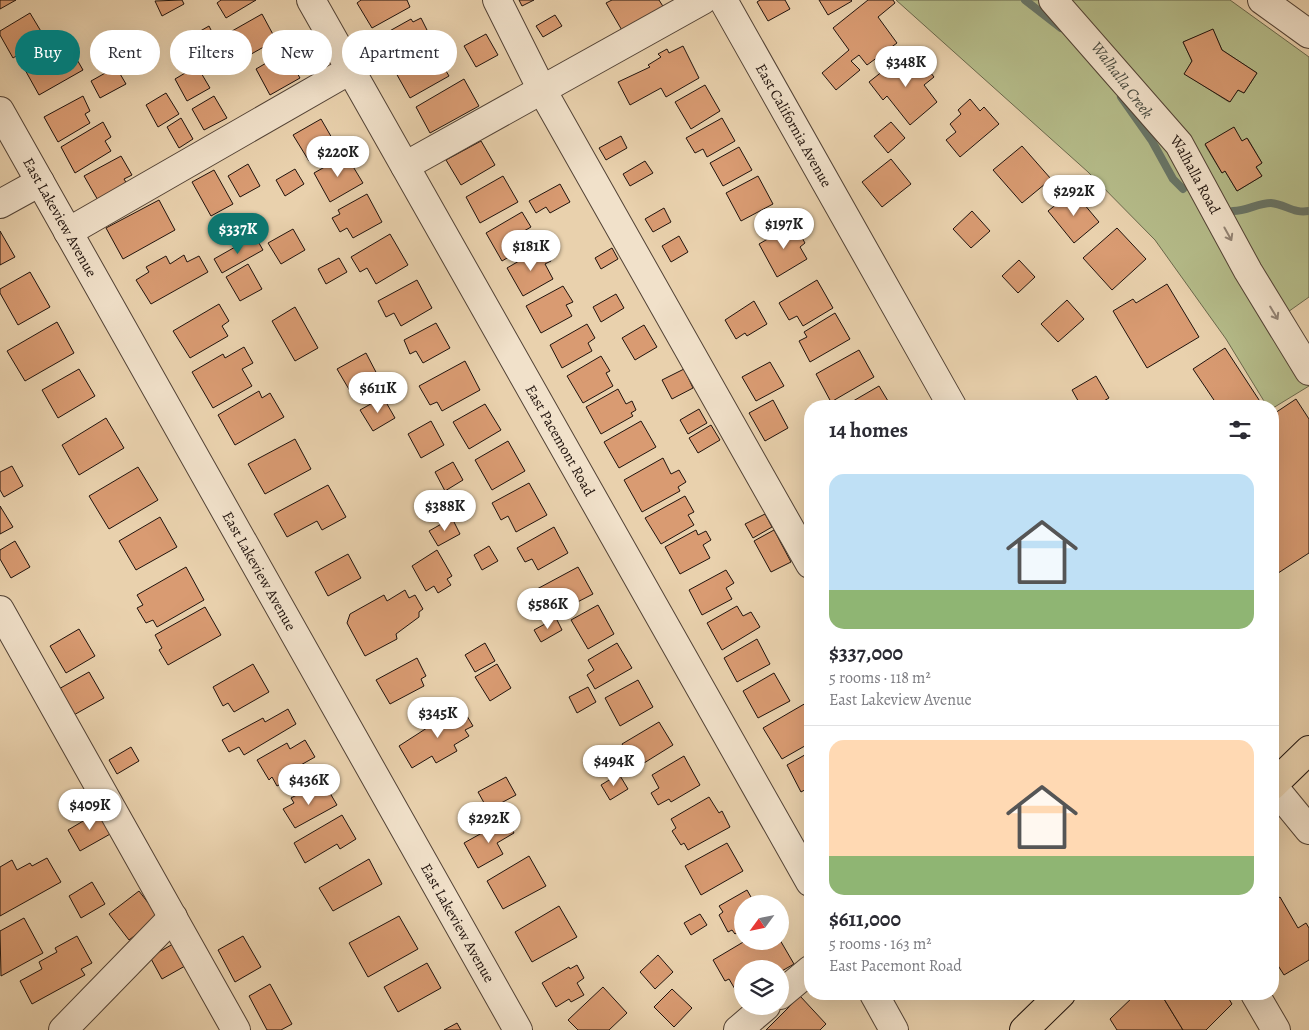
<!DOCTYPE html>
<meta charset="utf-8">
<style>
:root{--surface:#fff;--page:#f2f2f3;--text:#2b2b33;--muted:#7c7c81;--line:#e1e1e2;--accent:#0f766e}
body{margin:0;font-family:Alegreya,serif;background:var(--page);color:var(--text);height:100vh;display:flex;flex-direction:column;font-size:19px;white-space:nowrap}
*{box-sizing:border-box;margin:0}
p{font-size:16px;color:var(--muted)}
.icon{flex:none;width:28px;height:28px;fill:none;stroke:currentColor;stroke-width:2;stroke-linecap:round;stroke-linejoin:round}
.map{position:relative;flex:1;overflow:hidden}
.panel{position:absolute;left:804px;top:400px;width:475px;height:600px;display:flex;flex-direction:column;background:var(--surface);border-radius:20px;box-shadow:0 5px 20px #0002}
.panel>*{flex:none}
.top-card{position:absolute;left:15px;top:30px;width:475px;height:45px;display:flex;gap:10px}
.needle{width:32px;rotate:237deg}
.tools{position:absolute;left:734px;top:895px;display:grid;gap:10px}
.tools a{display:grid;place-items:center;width:55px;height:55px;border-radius:50%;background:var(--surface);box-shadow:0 5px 20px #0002;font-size:25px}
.price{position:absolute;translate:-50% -42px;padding:0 11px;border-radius:18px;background:#fff;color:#222;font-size:16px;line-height:32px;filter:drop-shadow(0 1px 2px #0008)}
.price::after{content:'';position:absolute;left:50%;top:30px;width:15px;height:11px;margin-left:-8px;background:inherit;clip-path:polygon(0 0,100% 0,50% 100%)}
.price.on{background:var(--accent);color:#fff}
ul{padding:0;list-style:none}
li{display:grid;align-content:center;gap:10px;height:265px;padding:0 25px}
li+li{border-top:1px solid var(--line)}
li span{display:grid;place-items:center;height:155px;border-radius:15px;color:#555}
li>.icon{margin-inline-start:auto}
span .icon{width:90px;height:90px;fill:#fffc;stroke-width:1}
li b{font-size:21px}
h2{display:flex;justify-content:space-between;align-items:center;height:60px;padding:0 25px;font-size:21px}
.chip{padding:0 18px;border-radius:22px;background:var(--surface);box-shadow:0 5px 20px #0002;font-size:18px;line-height:45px}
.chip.on{background:var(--accent);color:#fff}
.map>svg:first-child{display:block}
</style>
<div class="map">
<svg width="1309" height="1030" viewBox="0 0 1309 1030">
<rect width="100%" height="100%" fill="#e9d1ad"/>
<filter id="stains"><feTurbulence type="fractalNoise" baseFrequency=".004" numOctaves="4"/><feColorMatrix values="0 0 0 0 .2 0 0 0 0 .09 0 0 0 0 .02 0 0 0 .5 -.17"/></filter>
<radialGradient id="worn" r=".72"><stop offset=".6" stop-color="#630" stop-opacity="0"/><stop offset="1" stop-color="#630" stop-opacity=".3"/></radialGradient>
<path fill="#b5bc8a" stroke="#6a684c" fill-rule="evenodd" d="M896,0h334l79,57v240l-31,22 31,52v15l-36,22 -6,-2 -41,-67 -71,-99 -67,-68zM1213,30l9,20 35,23 -13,20 -6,-3 -9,12 -44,-28 7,-13 -9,-19zM1248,139l14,24 -6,4 6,9 -25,15 -12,-20 -3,2 -17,-28 37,-4z"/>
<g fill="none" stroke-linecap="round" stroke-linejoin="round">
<g stroke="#697668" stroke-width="8">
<path d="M1025,0l36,28"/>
<path d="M1121,97l31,44 21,38 10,10"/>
<path d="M1233,211c14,0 25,-8 38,-8 14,1 23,11 38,8"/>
</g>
</g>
<g fill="#d99b72" stroke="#20130d">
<path d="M0,0h16l-16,9z"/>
<path d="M182,0l2,4 -22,12 -7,-15z"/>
<path d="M256,0l-30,18 -9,-15 4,-3z"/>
<path d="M361,0h46l3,7 -38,21 -15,-25z"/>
<path d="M519,0h15l-12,6z"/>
<path d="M612,0h47l5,8 -41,24 -17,-29z"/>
<path d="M760,0h25l5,9 -22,12 -11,-19z"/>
<path d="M819,0h32l1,1 -24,14z"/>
<path d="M868,0h25l2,3 -17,14 19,26 -30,22 -8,-10 -8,6 9,9 -24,20 -14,-17 27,-23 -16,-22z"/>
<path d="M30,13l15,25 -32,20 -13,-23v-4z"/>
<path d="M262,14l14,26 -30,17 -14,-26z"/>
<path d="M555,15l7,11 -19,11 -7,-11z"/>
<path d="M421,18l6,12 -8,5 7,14 -34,18 -15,-29 34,-19 2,3z"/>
<path d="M209,26l6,12 -14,7 -6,-11z"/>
<path d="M1213,29l9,21 35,23 -13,20 -6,-3 -8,12 -46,-28 8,-13 -9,-19z"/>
<path d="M486,34l12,21 -22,12 -12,-21z"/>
<path d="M68,44l15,26 -44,25 -15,-27z"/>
<path d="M683,46l16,32 -33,19 -5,-9 -31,17 -12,-23 32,-15 -2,-2 13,-8 -3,-3 9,-5 2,4z"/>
<path d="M285,52l15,26 -30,17 -14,-26z"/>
<path d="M427,55l6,10 7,-4 9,15 -39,22 -14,-25z"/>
<path d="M903,55l9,10 8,-6 14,18 -10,8 13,17 -27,23 -23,-29 -4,4 -14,-18z"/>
<path d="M197,66l13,22 -23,13 -12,-22z"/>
<path d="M116,67l10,17 -26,14 -9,-17z"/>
<path d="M464,79l15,27 -49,27 -14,-26z"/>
<path d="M705,85l15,26 -29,18 -16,-27z"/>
<path d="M166,93l13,21 -21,13 -12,-22z"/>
<path d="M83,96l7,15 -5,3 5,9 -32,19 -14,-25z"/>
<path d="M214,96l13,22 -23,12 -12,-21z"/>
<path d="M970,99l10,12 4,-4 15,17 -39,33 -14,-17 10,-8 -6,-8 11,-10 -3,-4z"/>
<path d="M181,118l12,21 -14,9 -12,-21z"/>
<path d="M722,118l13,23 -28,16 -4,-8 -8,4 -9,-15z"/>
<path d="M321,119l15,26 -27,16 -16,-26z"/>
<path d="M103,122l8,15 -6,4 6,10 -36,22 -14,-26z"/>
<path d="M891,122l14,16 -17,15 -14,-17z"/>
<path d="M1234,127l8,14 5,-3 15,25 -6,4 6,9 -25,15 -12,-20 -3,2 -17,-29z"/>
<path d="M621,136l6,12 -21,12 -7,-12z"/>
<path d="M481,141l14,24 -34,20 -15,-25z"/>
<path d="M1022,146l29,33 -29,24 -29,-33z"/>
<path d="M739,147l13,23 -29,16 -13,-23z"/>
<path d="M346,155l17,28 -33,19 -16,-29z"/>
<path d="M121,156l11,19 -8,4 4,7 -29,16 -15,-26z"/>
<path d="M891,159l20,25 -29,23 -20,-25z"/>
<path d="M645,161l8,12 -23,13 -7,-12z"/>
<path d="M248,164l12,22 -20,11 -12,-21z"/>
<path d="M295,169l9,15 -19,12 -9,-16z"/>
<path d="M214,170l19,34 -22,12 -19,-34z"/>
<path d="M503,176l15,26 -38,21 -14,-26z"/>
<path d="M758,176l15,28 -32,17 -15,-28z"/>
<path d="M560,184l10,18 -20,11 -4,-6 -10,6 -7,-12z"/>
<path d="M1073,191l26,31 -25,21 -26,-32z"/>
<path d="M367,194l15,28 -29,16 -6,-10 -7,4 -8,-14 8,-4 -2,-4z"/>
<path d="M159,200l16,30 -52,29 -17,-31z"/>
<path d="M664,208l7,14 -18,10 -8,-13z"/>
<path d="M972,211l18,20 -19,17 -18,-19z"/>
<path d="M522,212l9,15 -7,4 7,13 -29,17 -16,-28z"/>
<path d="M794,224l11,19 -5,4 7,12 -30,18 -18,-33z"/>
<path d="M1117,228l29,31 -34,31 -29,-32z"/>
<path d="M293,229l12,21 -24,14 -13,-21z"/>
<path d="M0,231l15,26 -15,8z"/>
<path d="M390,234l18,31 -32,19 -9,-16 -7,4 -9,-15z"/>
<path d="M679,236l9,16 -17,10 -9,-16z"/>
<path d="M251,238h5l7,12 -41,23 -8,-14z"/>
<path d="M543,247l8,14 -6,3 8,15 -30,17 -16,-28z"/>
<path d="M612,248l6,11 -17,10 -6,-11z"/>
<path d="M184,255l3,7 12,-6 9,16 -57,32 -15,-24 13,-8 -3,-5 20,-11 4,8z"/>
<path d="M339,258l8,14 -21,12 -8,-15z"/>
<path d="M1019,260l16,17 -17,16 -16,-17z"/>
<path d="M248,264l14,25 -22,12 -14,-24z"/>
<path d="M30,272l20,35 -32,18 -18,-32v-4z"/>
<path d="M417,280l15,28 -31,18 -7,-13 -8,4 -8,-16z"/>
<path d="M817,280l16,28 -30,18 -6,-10 -8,4 -10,-17z"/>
<path d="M1167,284l32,53 -52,31 -34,-57 20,-12 3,4z"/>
<path d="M563,286l10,16 -7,3 6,11 -31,17 -15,-27z"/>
<path d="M616,294l8,14 -23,14 -8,-15z"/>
<path d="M1067,300l17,19 -26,23 -17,-18z"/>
<path d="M754,301l13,23 -20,12 -2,-3 -9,6 -11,-19z"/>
<path d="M219,304l10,17 -7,5 6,10 -38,22 -17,-27z"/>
<path d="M295,307l23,41 -23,13 -23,-40z"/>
<path d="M835,313l15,26 -40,23 -11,-21 8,-4 -3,-5z"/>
<path d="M57,322l17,31 -49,28 -18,-30z"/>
<path d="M436,323l14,25 -27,15 -7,-12 -6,3 -6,-14z"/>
<path d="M587,324l8,14 -7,5 4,8 -30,17 -12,-23z"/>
<path d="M644,325l13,22 -22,13 -13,-22z"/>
<path d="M244,347l9,16 -11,6 10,17 -39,22 -21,-36 31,-18 2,4z"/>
<path d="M1225,348l38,58h-45l-25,-37z"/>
<path d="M859,350l15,27 -43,25 -15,-28z"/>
<path d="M366,353l12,23 -28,15 -13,-22z"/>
<path d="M601,356l9,15 -4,2 7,13 -30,17 -16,-27z"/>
<path d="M465,361l15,29 -38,21 -5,-9 -7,3 -11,-19z"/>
<path d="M770,362l14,24 -28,15 -14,-24z"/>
<path d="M79,369l16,27 -37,22 -16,-28z"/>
<path d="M684,369l9,19 -21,11 -10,-19z"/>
<path d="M1096,376l13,22 -14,8h-14l-9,-16z"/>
<path d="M879,386l12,20h-42l-1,-2z"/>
<path d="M618,389l8,15 6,-3 4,9 -5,3 2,3 -32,18 -15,-27z"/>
<path d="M259,391l3,7 8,-5 14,24 -49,28 -17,-30z"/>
<path d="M383,397l12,21 -22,13 -13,-21z"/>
<path d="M1296,399l13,20v134l-37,24v-162z"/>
<path d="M773,400l15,28 -23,13 -16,-28z"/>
<path d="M485,404l16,26 -32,19 -16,-27z"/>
<path d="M699,409l8,14 -19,11 -8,-14z"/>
<path d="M106,418l18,30 -45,27 -17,-30z"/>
<path d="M431,421l13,24 -23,13 -13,-24z"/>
<path d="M641,421l15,26 -37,21 -15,-26z"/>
<path d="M711,425l9,15 -22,13 -9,-15z"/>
<path d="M295,439l16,30 -46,25 -17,-30z"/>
<path d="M508,441l17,30 -33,19 -17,-30z"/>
<path d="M663,458l8,16 8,-4 7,12 -8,5 2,4 -38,21 -18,-32z"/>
<path d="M453,462l10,18 -18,11 -10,-19z"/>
<path d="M12,466l11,20 -19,11 -4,-7v-18z"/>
<path d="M138,467l20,33 -49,29 -20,-33z"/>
<path d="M529,483l18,32 -31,17 -8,-16 -7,4 -9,-17z"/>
<path d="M328,485l18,32 -24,13 -5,-9 -30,16 -13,-23z"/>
<path d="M685,496l9,16 -6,3 6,10 -33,19 -16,-26z"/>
<path d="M0,506l13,21 -13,7z"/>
<path d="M765,514l7,13 -19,11 -8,-14z"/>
<path d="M160,517l17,30 -41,23 -17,-29z"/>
<path d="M452,518l8,16 -22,12 -9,-15z"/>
<path d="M554,527l14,26 -30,17 -6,-11 -7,3 -8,-14z"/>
<path d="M696,530l2,5 8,-4 5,9 -8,5 7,13 -30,16 -15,-27z"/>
<path d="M774,530l17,32 -20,10 -17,-31z"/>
<path d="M15,541l15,26 -19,11 -11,-19v-9z"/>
<path d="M489,546l9,15 -16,9 -8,-15z"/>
<path d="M437,550l15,26 -5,3 4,6 -13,8 -4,-7 -8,5 -14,-25z"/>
<path d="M348,554l13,24 -33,18 -13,-24z"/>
<path d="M186,567l18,33 -47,27 -4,-7 -7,3 -9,-15 6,-3 -6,-10z"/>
<path d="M578,567l15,27 -33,17 -6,-10 -7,4 -10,-16z"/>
<path d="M726,570l8,13 -8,5 6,11 -30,16 -13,-25z"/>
<path d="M405,590l4,8 6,-3 8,14 -4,3v5l-23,17 1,5 -32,17 -18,-33 3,-9 34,-19 3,6z"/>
<path d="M598,605l16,29 -26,15 -17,-29z"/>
<path d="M737,606l6,10 8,-4 9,15 -38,23 -15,-27z"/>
<path d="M205,607l16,28 -53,30 -9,-15 3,-2 -7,-13z"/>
<path d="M556,618l6,12 -21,12 -7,-12z"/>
<path d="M79,629l16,27 -29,17 -16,-27z"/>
<path d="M757,639l13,25 -33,18 -13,-24z"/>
<path d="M485,643l10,18 -20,11 -10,-17z"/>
<path d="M617,643l15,25 -37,21 -8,-14 7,-5 -6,-10z"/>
<path d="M417,658l9,18 -5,3 3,7 -34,18 -14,-24z"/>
<path d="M253,664l16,28 -35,20 -6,-9 -5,3 -10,-19z"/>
<path d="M497,664l14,24 -21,13 -15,-24z"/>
<path d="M89,672l15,26 -32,18 -15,-26z"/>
<path d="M774,673l16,28 -32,17 -15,-27z"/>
<path d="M638,680l15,27 -33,19 -15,-28z"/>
<path d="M588,687l8,15 -19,11 -8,-16z"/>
<path d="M806,703l4,8v32l-28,16 -19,-31z"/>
<path d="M461,706l12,20 -8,4 4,6 -15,9 3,6 -21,12 -4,-7 -20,12 -13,-22z"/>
<path d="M288,709l8,15 -52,31 -5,-8 -10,5 -7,-12 41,-22 2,4z"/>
<path d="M659,722l14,23 -29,18 -4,-7 -8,5 -10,-17z"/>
<path d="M305,740l10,17 -16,9 4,7 -26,13 -5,-9 -3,3 -12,-20 30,-17 3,6z"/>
<path d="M131,747l8,14 -22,13 -8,-14z"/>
<path d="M810,752v35l-9,5 -14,-27z"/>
<path d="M684,756l16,29 -29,17 -2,-3 -11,6 -7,-12 8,-5 -7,-13z"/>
<path d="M619,774l9,15 -18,11 -9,-15z"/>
<path d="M506,777l10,18 -28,15 -10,-18z"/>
<path d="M310,788l4,7 13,-7 10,17 -42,23 -12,-19 11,-6 -3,-5z"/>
<path d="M810,796v12l-5,-9z"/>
<path d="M709,797l10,16 3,-2 8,16 -42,23 -4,-7 -3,2 -9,-14 4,-3 -5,-9z"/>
<path d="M100,811l12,22 -32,18 -12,-21z"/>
<path d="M342,815l14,24 -16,10 -3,-5 -32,19 -11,-20z"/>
<path d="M507,819l7,14 -17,10 6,11 -25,14 -14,-25z"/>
<path d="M727,843l16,28 -42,24 -16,-29z"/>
<path d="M529,856l17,30 -43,23 -16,-28z"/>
<path d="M47,858l14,24 -61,34v-49l12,-7 5,10 13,-7 2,3z"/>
<path d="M369,859l13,25 -49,27 -14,-23z"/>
<path d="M92,882l13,22 -24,14 -12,-22z"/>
<path d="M747,890l8,14h-13v25l-7,5 -3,-4 -4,2 -9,-17 4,-3 -4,-6z"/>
<path d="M139,891l20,26 -30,23 -20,-26z"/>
<path d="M1280,897l18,31 8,-5 3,5v32l-25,15 -12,-19v-54z"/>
<path d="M559,906l18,31 -45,25 -17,-30z"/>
<path d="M700,914l7,11 -16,10 -7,-12z"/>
<path d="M399,916l19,33 -50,28 -19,-34z"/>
<path d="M24,918l19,35 -42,23 -1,-45z"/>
<path d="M77,936l15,27 -11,6 4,6 -53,29 -12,-23 22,-12 -3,-7 18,-10 -2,-4z"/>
<path d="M243,936l18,31 -26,15 -17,-32z"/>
<path d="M780,940l14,24 -14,8v-3h-38v25l-3,2 -10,-17 -4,2 -12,-21 32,-19z"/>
<path d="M173,944l12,22 -23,13 -12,-22z"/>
<path d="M658,955l15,17 -18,17 -15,-17z"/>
<path d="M427,963l14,25 -43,24 -14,-25z"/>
<path d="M577,965l7,13 -7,5 7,12 -13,7 -2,-3 -13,8 -14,-24 27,-16 1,2z"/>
<path d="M270,984l22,40 -11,6h-14l-18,-34z"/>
<path d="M603,987l24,26 -18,17h-31l-10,-10z"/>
<path d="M672,989l20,19 -18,19 -20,-20z"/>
<path d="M1136,994h25l22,36h-66l-7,-11z"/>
<path d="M1161,994h65l6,10 -26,26h-23z"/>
<path d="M800,996l26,28 -6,6h-54z"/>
<path d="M457,1023l4,7h-17z"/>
</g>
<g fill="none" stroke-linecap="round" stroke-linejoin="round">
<defs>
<g id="minor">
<path id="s1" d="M311,0l499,882"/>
<path d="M497,0l45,90 268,474"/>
<path id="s2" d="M723,0l229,406"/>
<path id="s3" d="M1053,0l126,144 69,127 61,100"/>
<path d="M1262,0l47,34"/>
<path id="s4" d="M0,111l518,919"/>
<path d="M405,166l298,-166"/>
<path d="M0,204l40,-22"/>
<path d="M68,232l282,-162"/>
<path d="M0,610l236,420"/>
<path d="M1273,786l36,44"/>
<path d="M874,994l20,36"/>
<path d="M1255,994l21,36"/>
<path d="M780,995l30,-25"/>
<path d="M63,1030l110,-113"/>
<path d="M738,1030l28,-24"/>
</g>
<g id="major">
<path d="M1272,786l37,-36"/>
<path d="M1024,1030l37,-36"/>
</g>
</defs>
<use href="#minor" stroke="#524235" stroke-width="30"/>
<use href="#major" stroke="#20130d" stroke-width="30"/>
<use href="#minor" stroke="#f1e1ca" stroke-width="28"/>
<use href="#major" stroke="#e9d1ad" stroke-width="28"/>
</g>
<defs><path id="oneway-shaft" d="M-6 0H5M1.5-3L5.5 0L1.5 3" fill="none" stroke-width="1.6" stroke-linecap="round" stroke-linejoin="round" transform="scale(1.25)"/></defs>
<g stroke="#938475">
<use href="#oneway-shaft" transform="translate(1228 234) rotate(61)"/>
<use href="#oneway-shaft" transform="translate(1274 313) rotate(59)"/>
</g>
<g text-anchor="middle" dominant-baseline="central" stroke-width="5" stroke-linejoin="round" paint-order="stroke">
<g font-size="15" fill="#20130d" stroke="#f1e1ca">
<text stroke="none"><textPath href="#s2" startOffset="144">East California Avenue</textPath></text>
<text stroke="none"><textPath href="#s3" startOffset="226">Walhalla Road</textPath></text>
<text stroke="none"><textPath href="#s4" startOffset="122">East Lakeview Avenue</textPath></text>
<text stroke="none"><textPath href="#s1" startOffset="506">East Pacemont Road</textPath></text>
<text stroke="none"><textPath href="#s4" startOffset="528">East Lakeview Avenue</textPath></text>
<text stroke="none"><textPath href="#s4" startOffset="932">East Lakeview Avenue</textPath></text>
</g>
<g font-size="16" font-style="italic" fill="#4a4d42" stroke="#f1e1ca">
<text transform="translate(1122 80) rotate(53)">Walhalla Creek</text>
</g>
</g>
<rect width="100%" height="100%" filter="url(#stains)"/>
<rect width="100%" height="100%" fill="url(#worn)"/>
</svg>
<div class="tools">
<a><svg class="needle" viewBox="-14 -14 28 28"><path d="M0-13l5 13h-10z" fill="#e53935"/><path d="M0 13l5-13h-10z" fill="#7c7c81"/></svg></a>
<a><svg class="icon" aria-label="layers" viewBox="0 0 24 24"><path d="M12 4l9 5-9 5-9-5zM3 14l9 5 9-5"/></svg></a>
</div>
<b class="price" style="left:906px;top:88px">$348K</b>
<b class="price" style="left:338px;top:178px">$220K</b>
<b class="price" style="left:1074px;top:217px">$292K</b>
<b class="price" style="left:784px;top:250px">$197K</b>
<b class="price on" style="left:238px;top:255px">$337K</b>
<b class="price" style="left:531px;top:272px">$181K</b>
<b class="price" style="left:378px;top:414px">$611K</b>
<b class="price" style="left:445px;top:532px">$388K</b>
<b class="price" style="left:548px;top:630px">$586K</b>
<b class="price" style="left:438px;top:739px">$345K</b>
<b class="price" style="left:614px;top:787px">$494K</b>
<b class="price" style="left:309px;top:806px">$436K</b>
<b class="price" style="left:90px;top:831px">$409K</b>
<b class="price" style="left:489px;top:844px">$292K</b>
<div class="top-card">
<a class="chip on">Buy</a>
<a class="chip">Rent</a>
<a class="chip">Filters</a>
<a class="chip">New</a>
<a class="chip">Apartment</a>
</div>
<section class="panel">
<h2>14 homes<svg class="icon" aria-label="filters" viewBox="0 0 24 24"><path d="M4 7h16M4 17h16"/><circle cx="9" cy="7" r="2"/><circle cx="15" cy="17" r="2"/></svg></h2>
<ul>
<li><span style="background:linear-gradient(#bfe0f5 75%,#8fb573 0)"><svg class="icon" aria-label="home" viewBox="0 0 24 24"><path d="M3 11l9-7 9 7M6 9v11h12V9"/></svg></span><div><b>$337,000</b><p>5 rooms · 118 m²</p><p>East Lakeview Avenue</p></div></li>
<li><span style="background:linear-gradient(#ffd9b3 75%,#8fb573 0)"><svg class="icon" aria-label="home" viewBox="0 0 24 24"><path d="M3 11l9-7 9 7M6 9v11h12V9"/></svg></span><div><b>$611,000</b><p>5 rooms · 163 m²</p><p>East Pacemont Road</p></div></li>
</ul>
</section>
</div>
